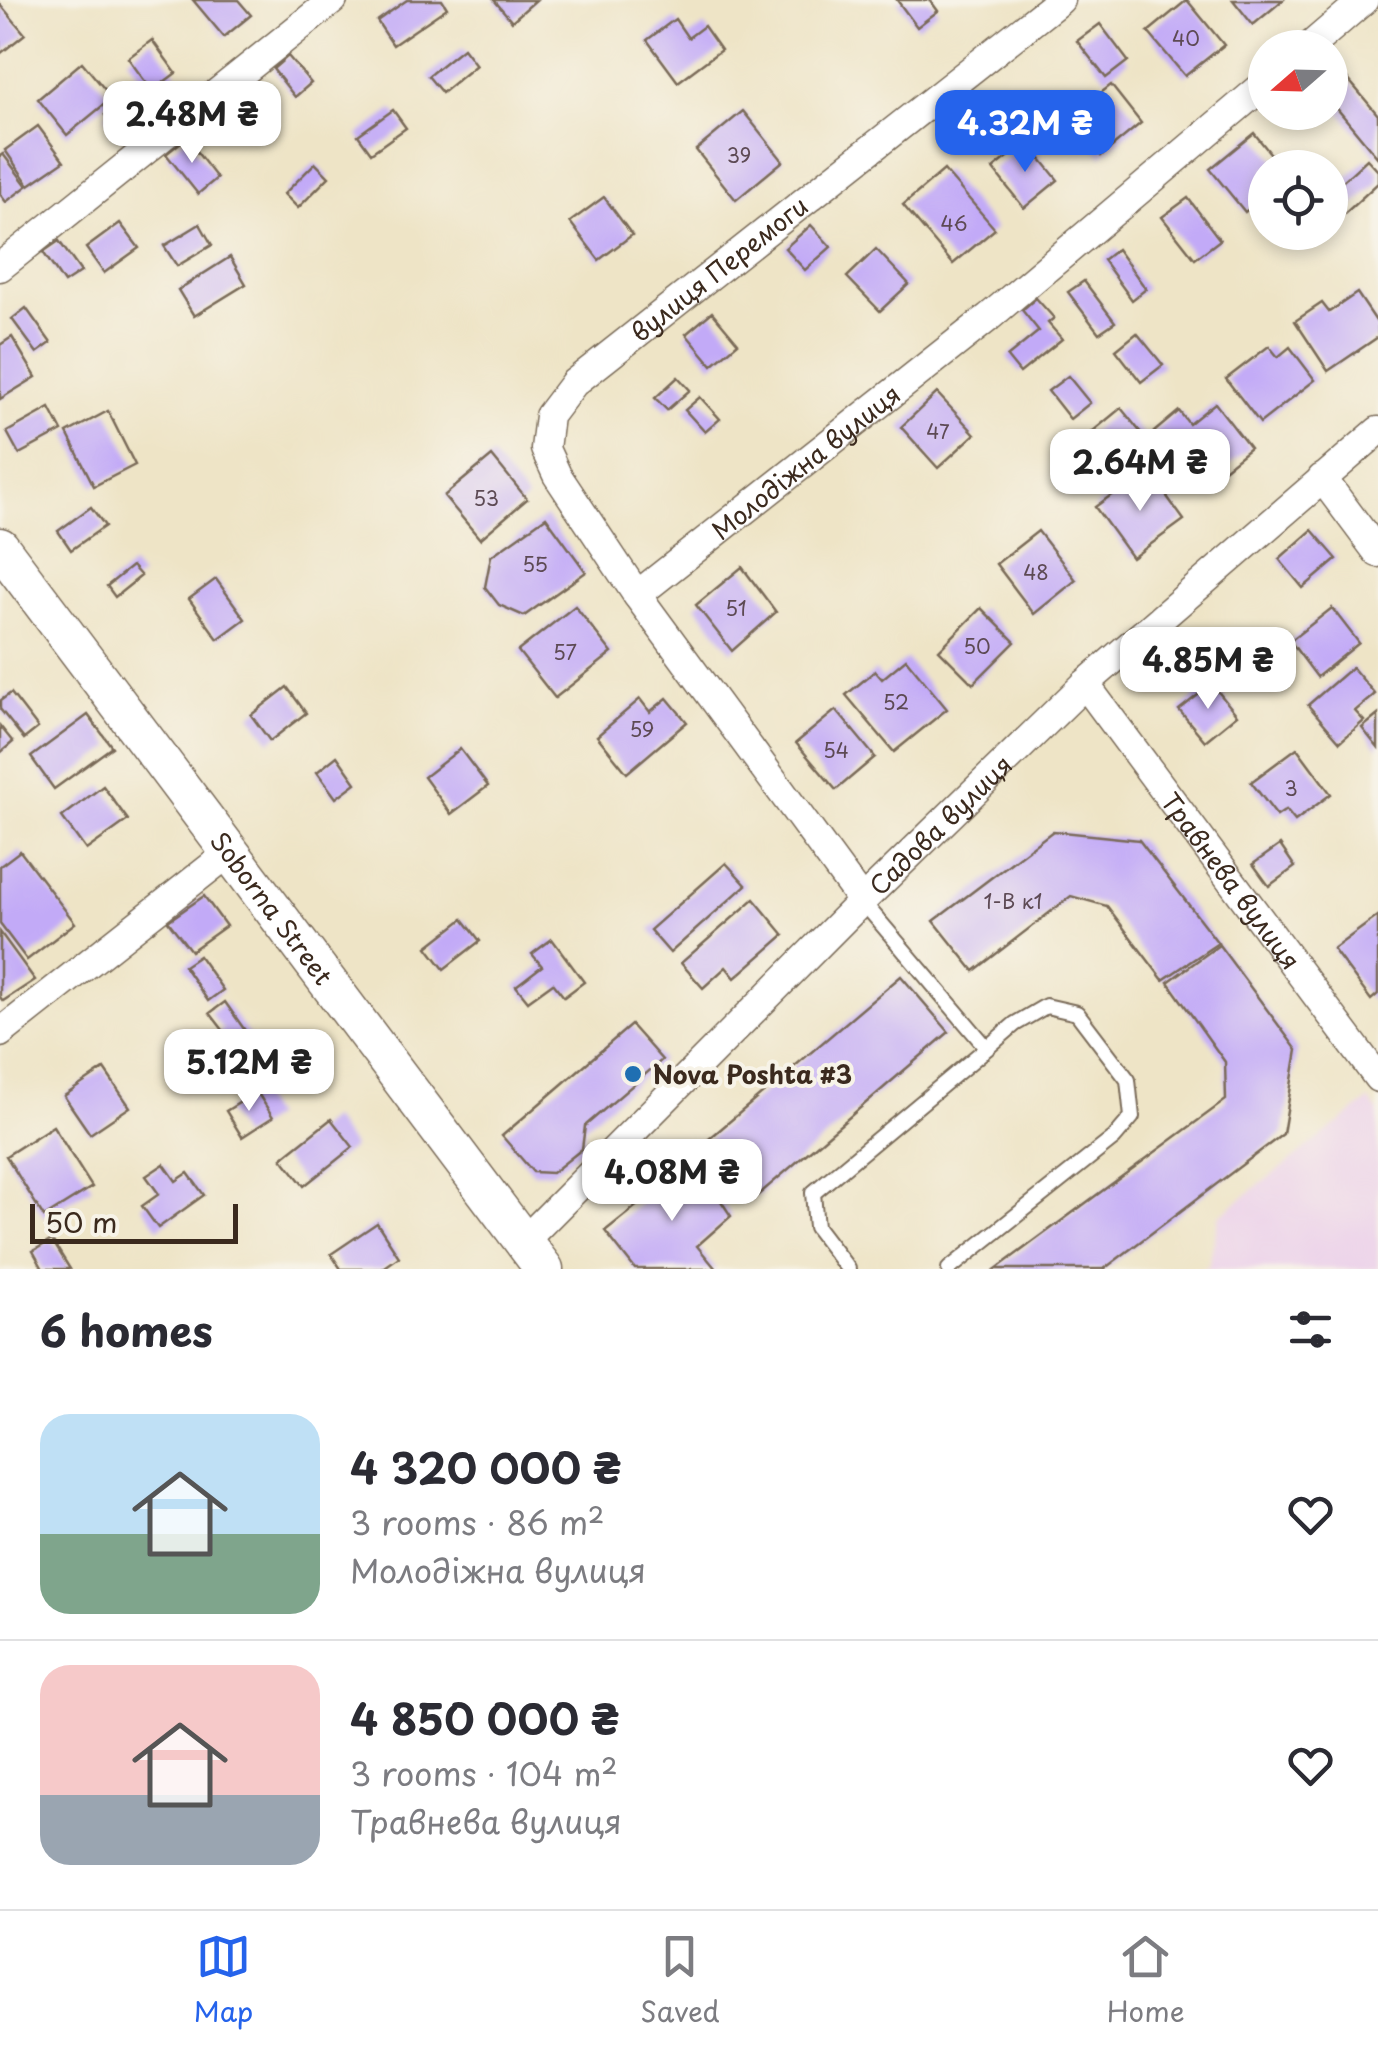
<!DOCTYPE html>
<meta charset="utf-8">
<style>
:root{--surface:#fff;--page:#f2f2f3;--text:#2b2b33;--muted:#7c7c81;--line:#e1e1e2;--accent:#2563eb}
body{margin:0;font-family:"Playpen Sans",sans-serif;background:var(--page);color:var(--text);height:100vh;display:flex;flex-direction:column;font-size:38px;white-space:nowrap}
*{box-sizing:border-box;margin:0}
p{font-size:32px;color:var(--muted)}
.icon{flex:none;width:55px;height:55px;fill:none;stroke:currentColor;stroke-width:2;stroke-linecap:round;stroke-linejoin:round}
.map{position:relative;height:1269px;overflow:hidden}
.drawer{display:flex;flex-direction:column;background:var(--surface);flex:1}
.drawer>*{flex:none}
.needle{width:65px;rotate:250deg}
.fabs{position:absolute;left:1248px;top:30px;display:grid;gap:20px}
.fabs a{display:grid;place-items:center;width:100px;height:100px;border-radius:50%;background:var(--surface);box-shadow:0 5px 15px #0003;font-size:50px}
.scale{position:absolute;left:30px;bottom:25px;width:208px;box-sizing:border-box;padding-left:10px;border:5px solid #3b2a1e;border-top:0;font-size:28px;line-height:35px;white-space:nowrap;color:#3b2a1e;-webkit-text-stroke:8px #f7f3e8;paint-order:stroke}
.price{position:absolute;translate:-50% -85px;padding:0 22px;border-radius:20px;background:#fff;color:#222;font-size:32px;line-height:65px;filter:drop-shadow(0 2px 5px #0008)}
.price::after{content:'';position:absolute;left:50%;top:60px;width:30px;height:22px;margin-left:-15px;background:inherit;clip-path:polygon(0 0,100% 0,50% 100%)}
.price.selected{background:var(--accent);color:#fff}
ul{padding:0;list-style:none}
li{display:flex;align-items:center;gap:30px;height:250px;padding:0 40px}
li+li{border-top:2px solid var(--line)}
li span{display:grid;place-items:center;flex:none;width:280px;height:200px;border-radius:30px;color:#555}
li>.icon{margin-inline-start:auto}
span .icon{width:120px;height:120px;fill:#fffc;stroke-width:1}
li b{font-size:42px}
h2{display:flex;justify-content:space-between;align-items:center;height:120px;padding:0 40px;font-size:42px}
.tab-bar{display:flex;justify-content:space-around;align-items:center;height:140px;border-top:2px solid var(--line);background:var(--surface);font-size:28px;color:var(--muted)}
.tab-bar a{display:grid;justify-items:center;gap:5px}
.tab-bar .selected{color:var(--accent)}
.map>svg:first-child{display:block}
</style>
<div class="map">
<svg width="1378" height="1269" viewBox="0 0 1378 1269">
<rect width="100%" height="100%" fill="#f7f3e8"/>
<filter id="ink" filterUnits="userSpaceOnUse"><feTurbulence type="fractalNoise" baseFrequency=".01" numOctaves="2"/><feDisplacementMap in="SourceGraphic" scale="20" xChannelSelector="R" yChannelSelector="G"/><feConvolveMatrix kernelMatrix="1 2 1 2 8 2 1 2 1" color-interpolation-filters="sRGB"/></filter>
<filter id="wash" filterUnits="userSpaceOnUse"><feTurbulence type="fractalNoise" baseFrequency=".0048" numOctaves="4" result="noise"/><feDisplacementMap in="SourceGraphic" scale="40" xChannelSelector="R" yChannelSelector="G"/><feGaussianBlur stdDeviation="2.25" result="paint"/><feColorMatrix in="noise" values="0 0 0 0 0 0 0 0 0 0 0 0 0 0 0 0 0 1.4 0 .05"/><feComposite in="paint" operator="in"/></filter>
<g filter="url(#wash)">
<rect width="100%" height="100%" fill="#eee4c6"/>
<path fill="#ecd1ea" d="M1369,1100l9,12v157h-175l6,-4 10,-49z"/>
<g id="blocks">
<g fill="#c2aaf7">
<path d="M193,0h45l13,15 -27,22z"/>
<path d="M407,0h35l5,8 -54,37 -16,-24z"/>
<path d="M494,0h42l-24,21z"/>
<path d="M897,0h33l8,11 -21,16z"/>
<path d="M1187,0l37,45 -39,31 -37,-44z"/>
<path d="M1233,0h50l-30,25z"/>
<path d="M0,4l25,30 -25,20z"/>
<path d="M675,19l13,19 16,-12 17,24 -43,32 -31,-42z"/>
<path d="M1100,24l28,37 -22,17 -29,-37z"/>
<path d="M152,40l24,33 -24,18 -24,-33z"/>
<path d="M463,48l13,17 -34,28 -14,-17z"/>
<path d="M288,56l23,27 -16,14 -22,-28z"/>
<path d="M82,62l30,36 -45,37 -29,-36z"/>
<path d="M1337,66l41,49v43l-48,-58v-29z"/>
<path d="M1111,85l30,38 -40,33 -31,-39z"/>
<path d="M126,98l20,25 -21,16 -20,-24z"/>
<path d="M393,110l13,18 -35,25 -13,-18z"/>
<path d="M743,111l40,50 -47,39 -40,-50z"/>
<path d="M38,126l26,35 -35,24 -24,-35z"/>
<path d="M1254,133l28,35h-17v28l-20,16 -35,-43z"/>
<path d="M186,138l31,40 -19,16 -32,-40z"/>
<path d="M1027,142l31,38 -34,28 -31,-39z"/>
<path d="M3,154l24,32 -21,16 -6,-8v-38z"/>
<path d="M1367,159l11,12v12l-38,35 -10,-10v-15z"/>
<path d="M315,163l14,14 -31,31 -14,-14z"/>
<path d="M944,170l51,59 -42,35 -50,-59z"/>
<path d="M604,197l28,38 -33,25 -29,-38z"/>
<path d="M1188,198l32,42 -25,19 -33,-42z"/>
<path d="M120,223l19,25 -35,25 -18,-25z"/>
<path d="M200,224l12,21 -35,21 -13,-20z"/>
<path d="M811,225l20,22 -26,23 -20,-22z"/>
<path d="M59,241l22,31 -17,11 -21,-31z"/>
<path d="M876,249l33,35 -29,27 -33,-34z"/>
<path d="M1117,249l29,40 -14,11 -29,-40z"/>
<path d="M230,257l16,27 -52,32 -16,-26z"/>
<path d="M1084,281l31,41 -16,11 -31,-41z"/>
<path d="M1357,293l21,31v13l-50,34 -33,-50 27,-18 7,9z"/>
<path d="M1036,298l18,20 -6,5 14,16 -42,34 -13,-16 32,-26 -17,-21z"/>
<path d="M26,308l25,35 -14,10 -25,-34z"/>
<path d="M712,312l26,31 -26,22 -26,-31z"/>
<path d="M1137,333l26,32 -22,17 -25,-32z"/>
<path d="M12,337l24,40 -36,22v-54z"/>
<path d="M1269,346l9,11 12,-10 25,33 -55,43 -34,-44z"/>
<path d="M1068,376l22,27 -20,16 -22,-28z"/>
<path d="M678,377l12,13 -23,20 -12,-12z"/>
<path d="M937,393l38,41 -37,34 -37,-41z"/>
<path d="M700,397l20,22 -15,13 -20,-22z"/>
<path d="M1215,403l35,45 -51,41 -45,-57 25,-21 10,13z"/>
<path d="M50,408l12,23 -43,23 -12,-22z"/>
<path d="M1121,408l25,31 -52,42 -24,-31z"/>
<path d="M108,411l27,54 -41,21 -27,-53z"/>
<path d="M492,456l35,43 -47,40 -36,-43z"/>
<path d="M1147,469l37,51 -52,38 -37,-51z"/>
<path d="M91,507l14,19 -34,24 -13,-19z"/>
<path d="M546,517l40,55 -62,44 -25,-11 -14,-18 6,-31z"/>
<path d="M1312,530l25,29 -34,29 -24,-29z"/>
<path d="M1038,531l38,49 -42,34 -38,-50z"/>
<path d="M132,566l9,10 -26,21 -8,-11z"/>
<path d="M742,567l34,45 -44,39 -36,-46z"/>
<path d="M216,579l29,40 -27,20 -29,-40z"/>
<path d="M575,606l37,47 -57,45 -37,-47z"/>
<path d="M981,608l34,34 -42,42 -34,-34z"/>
<path d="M1332,608l27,35 -42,34 -27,-36z"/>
<path d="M906,659l41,50 -53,43 -48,-57 29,-24 7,8z"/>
<path d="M1352,667l23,27 -20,17 9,10 -24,21 -32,-37z"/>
<path d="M1212,684l25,31 -32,26 -26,-31z"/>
<path d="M287,687l19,26 -36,28 -19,-26z"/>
<path d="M11,693l27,35 -14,11 -24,-30v-8z"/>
<path d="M667,698l20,24 -60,51 -30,-37 43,-37 10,13z"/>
<path d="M836,710l39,47 -39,33 -40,-47z"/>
<path d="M88,715l24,32 -58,42 -23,-32z"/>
<path d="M1378,715v33l-16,-20z"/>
<path d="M0,726l13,16 -13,11z"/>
<path d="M1297,748l34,46 -36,27 -9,-11 -9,6 -26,-34z"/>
<path d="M460,749l28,37 -37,28 -27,-37z"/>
<path d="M337,756l19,27 -20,15 -19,-26z"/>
<path d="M103,786l25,34 -42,30 -24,-33z"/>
<path d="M1053,831l86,9 79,103 -55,37 -56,-74 -36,-10 -97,75 -40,-50z"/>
<path d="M1280,845l15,22 -26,19 -16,-22z"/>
<path d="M20,851l55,72 -48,37 -27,-36v-58z"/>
<path d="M726,863l20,22 -76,68 -20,-23z"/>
<path d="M204,896l22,30 -35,25 -23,-30z"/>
<path d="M754,899l30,36 -49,43 -9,-11 -23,21 -22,-25z"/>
<path d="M1378,916v78l-7,6 -38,-51z"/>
<path d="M463,919l17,22 -36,28 -17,-22z"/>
<path d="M0,932l35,48 -32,21 -3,-4z"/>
<path d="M552,939l32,43 -20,15 -11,-14 -25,18 -12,-15 26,-20 -10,-12z"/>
<path d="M1219,945l78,105 -14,84 -179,135h-108l230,-169 -1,-38 -57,-80z"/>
<path d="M199,956l24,34 -15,11 -24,-35z"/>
<path d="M901,976l48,56 -192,164 -48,-57z"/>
<path d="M225,1002l26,37 -39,28 -14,-20 25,-17 -13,-17z"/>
<path d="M631,1025l31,35 -77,66 -3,23 -30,24 -19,-1 -31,-36z"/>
<path d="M104,1069l26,38 -40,27 -26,-38z"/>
<path d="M257,1092l16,25 -31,20 -16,-26z"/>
<path d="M331,1119l22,28 -49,39 -22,-28z"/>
<path d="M53,1126l39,61 -48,30 -38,-61z"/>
<path d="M694,1160l37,56 -34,30 19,23h-81l-30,-38z"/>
<path d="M164,1164l12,17 12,-8 16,22 -46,33 -16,-22 17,-12 -13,-18z"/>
<path d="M377,1223l22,34 -17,12h-41l-10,-15z"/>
<path d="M52,1240l18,29h-27l-10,-18z"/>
</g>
</g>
</g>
<g filter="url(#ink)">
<use href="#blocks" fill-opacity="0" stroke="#7a6b59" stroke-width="2.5"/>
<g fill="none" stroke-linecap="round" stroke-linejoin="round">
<defs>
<g id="lane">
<path d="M848,1269l-32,-42 -3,-34 174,-145 -125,-147"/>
<path d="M949,1269l165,-131 18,-21 -4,-37 -51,-67 -31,-7 -31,18 -28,24"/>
</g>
<g id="street">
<path d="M1308,48l56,-48"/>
<path d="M0,267l333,-267"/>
<path d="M1322,478l56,75"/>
<path id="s1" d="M637,595l352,-278 276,-233"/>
<path id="s2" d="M1085,684l293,394"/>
<path id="s3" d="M862,901l-225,-306 -80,-120 -12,-26 4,-33 25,-33 486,-383"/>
<path d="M0,1033l230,-181"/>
<path id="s4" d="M523,1242l339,-341 223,-217 293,-253"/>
</g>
<g id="secondary">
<path id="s5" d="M0,547l544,722"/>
</g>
</defs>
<use href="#lane" stroke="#7a6b59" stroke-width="18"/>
<use href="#street" stroke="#7a6b59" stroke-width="31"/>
<use href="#secondary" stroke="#7a6b59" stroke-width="41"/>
<use href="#lane" stroke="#fff" stroke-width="14"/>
<use href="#street" stroke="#fff" stroke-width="28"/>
<use href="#secondary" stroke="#fff" stroke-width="38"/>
</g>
</g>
<circle fill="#1f6fb2" stroke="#f7f3e8" stroke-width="4" cx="633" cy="1074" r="10"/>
<g text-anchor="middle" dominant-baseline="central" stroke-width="8" stroke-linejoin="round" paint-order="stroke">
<g font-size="20" fill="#5d4a54">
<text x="1186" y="38">40</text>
<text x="739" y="155">39</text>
<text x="954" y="223">46</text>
<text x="938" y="431">47</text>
<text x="486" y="498">53</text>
<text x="535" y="564">55</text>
<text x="1036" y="572">48</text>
<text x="736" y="608">51</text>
<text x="977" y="646">50</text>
<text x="565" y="652">57</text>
<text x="896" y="702">52</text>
<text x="642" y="729">59</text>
<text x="836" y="750">54</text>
<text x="1291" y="788">3</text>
<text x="1013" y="901">1-В к1</text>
</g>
<g font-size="25" fill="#3b2a1e" stroke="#f7f3e8">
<text stroke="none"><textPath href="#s3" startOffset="812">вулиця Перемоги</textPath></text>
<text stroke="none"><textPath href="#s1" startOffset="215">Молодіжна вулиця</textPath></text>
<text stroke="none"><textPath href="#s4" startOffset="590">Садова вулиця</textPath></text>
<text stroke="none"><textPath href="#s2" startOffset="245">Травнева вулиця</textPath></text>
<text stroke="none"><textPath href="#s5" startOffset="452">Soborna Street</textPath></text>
</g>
<g font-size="25" font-weight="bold" fill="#3b2a1e" stroke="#f7f3e8" text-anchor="start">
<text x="653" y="1074">Nova Poshta #3</text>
</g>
</g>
</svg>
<div class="fabs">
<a><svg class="needle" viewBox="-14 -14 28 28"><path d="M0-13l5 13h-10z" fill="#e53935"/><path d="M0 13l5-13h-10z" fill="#7c7c81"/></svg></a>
<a><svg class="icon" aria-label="locate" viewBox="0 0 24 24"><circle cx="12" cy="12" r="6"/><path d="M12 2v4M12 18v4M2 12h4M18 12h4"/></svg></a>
</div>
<div class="scale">50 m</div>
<b class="price" style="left:192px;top:166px">2.48M ₴</b>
<b class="price selected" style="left:1025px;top:175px">4.32M ₴</b>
<b class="price" style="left:1140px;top:514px">2.64M ₴</b>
<b class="price" style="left:1208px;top:712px">4.85M ₴</b>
<b class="price" style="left:249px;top:1114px">5.12M ₴</b>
<b class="price" style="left:672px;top:1224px">4.08M ₴</b>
</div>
<section class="drawer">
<h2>6 homes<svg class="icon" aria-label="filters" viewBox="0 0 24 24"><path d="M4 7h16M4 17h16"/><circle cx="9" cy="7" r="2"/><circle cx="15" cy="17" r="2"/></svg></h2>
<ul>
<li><span style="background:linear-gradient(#bfe0f5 60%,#7fa58c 0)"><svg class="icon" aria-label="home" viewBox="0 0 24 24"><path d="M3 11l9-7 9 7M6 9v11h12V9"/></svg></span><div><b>4 320 000 ₴</b><p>3 rooms · 86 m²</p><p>Молодіжна вулиця</p></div><svg class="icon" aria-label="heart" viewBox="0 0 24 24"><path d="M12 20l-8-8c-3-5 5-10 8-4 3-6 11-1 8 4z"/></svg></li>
<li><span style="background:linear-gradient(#f6c9c9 65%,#9aa5b1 0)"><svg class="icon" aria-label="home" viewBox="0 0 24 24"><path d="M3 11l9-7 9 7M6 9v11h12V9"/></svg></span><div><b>4 850 000 ₴</b><p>3 rooms · 104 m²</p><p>Травнева вулиця</p></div><svg class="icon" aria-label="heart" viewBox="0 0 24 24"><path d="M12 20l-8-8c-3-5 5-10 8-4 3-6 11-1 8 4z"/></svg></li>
</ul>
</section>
<nav class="tab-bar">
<a class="selected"><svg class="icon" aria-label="map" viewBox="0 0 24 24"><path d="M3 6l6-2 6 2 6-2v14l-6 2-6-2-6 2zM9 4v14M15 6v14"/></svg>Map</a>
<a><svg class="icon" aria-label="saved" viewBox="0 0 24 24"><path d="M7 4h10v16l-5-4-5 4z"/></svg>Saved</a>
<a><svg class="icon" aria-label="home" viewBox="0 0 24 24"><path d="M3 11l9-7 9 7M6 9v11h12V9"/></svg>Home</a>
</nav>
